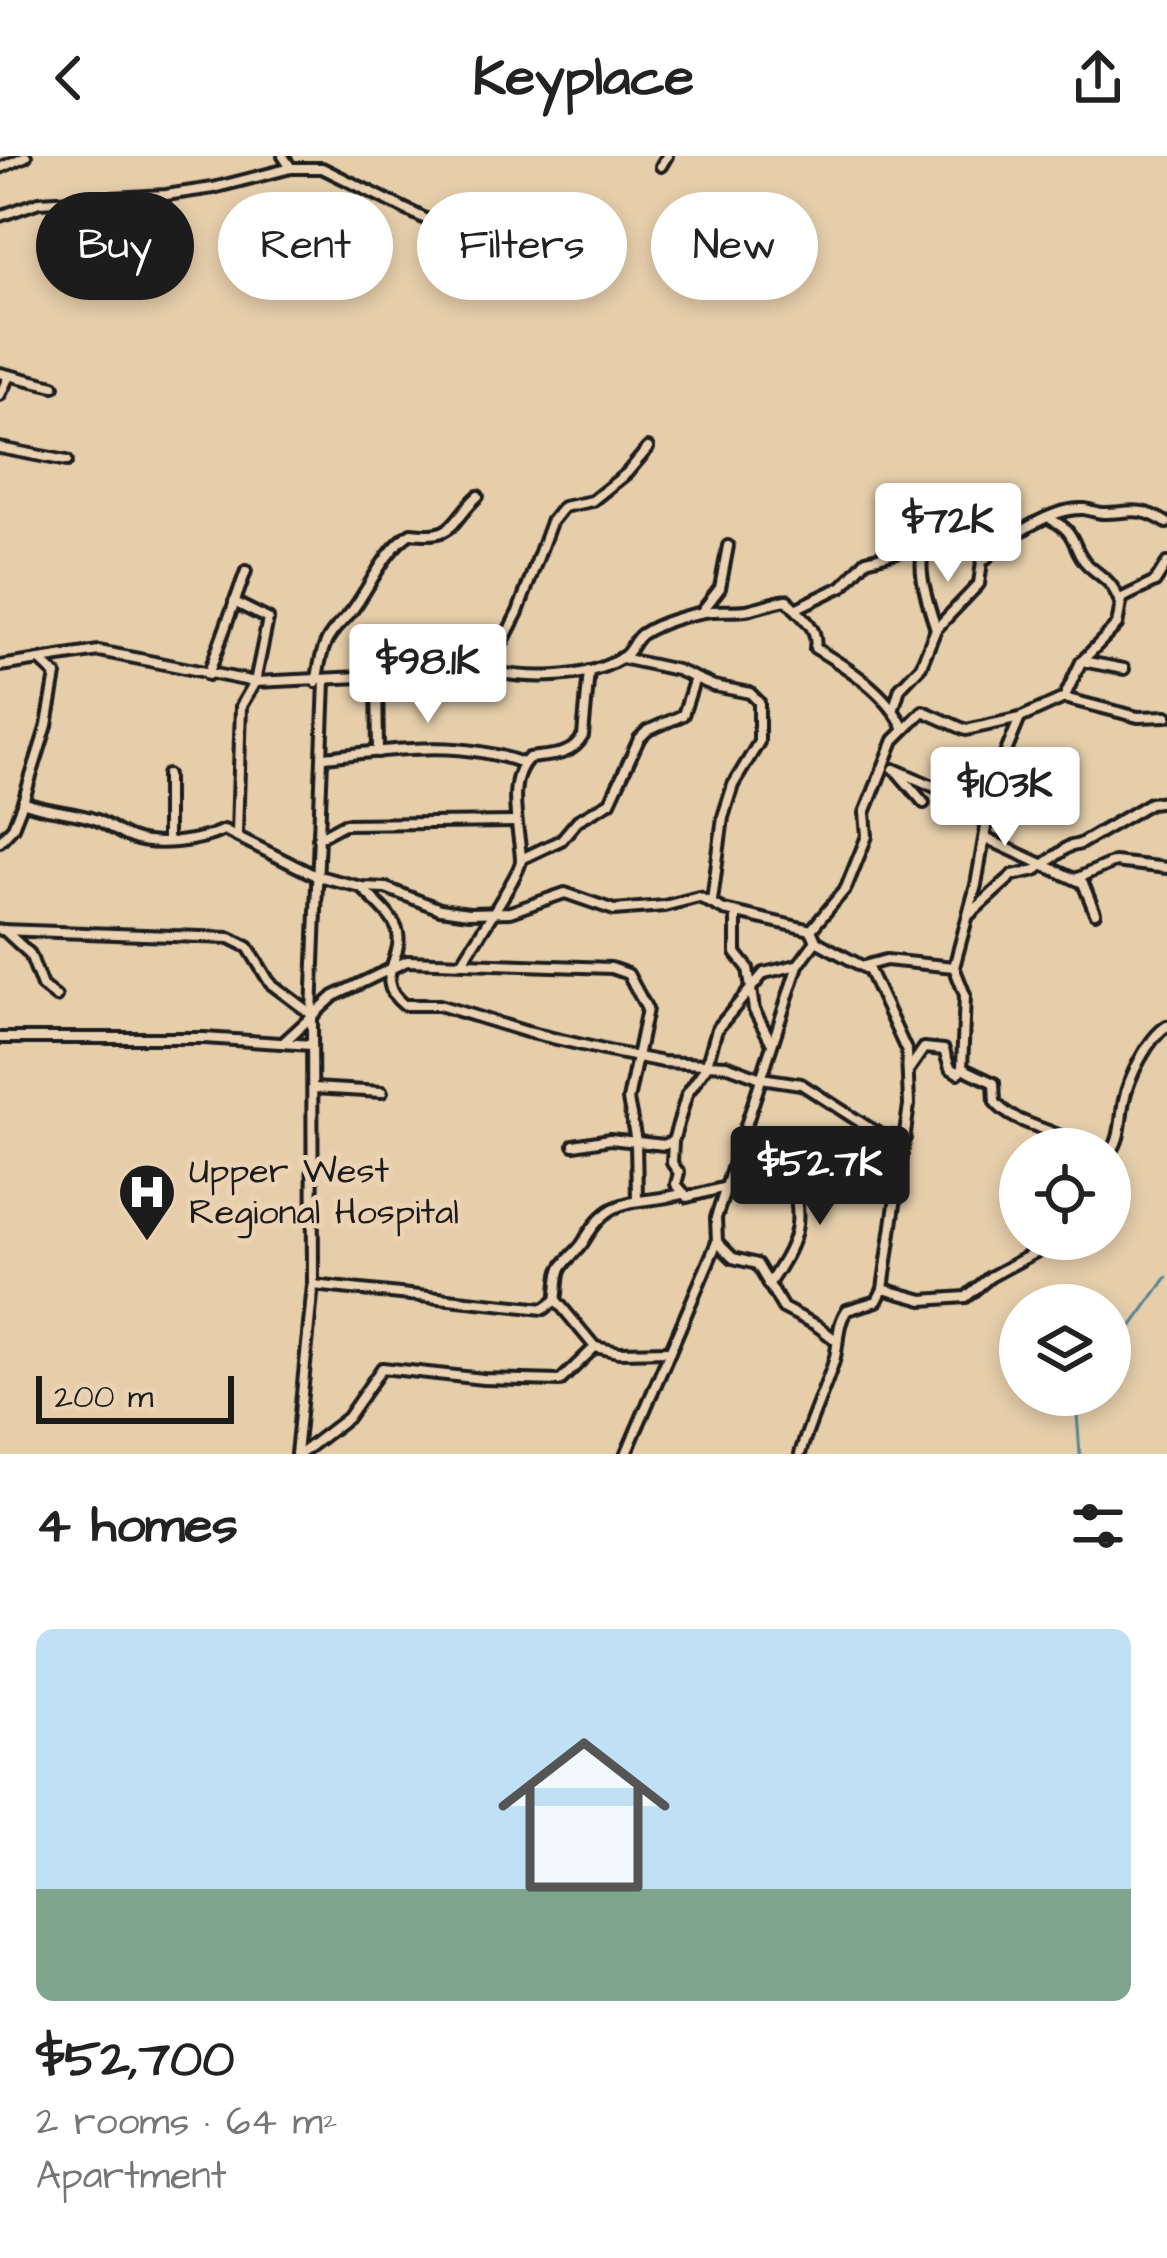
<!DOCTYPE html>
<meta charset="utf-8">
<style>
:root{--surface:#fff;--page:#f6f6f6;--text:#222;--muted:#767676;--line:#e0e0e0;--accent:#1c1c1c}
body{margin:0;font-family:"Architects Daughter",sans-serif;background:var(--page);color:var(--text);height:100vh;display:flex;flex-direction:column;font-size:45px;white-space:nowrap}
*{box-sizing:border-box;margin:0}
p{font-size:39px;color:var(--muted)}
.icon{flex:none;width:66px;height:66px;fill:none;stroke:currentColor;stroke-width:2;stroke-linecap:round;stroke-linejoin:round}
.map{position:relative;height:1298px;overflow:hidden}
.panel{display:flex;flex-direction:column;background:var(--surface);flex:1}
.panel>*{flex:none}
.top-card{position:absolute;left:36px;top:36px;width:1095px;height:108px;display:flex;gap:24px}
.controls{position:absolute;left:999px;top:972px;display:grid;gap:24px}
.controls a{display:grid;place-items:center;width:132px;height:132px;border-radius:50%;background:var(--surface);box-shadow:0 6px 18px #0003;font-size:60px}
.scale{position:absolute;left:36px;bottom:30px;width:198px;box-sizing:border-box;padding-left:12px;border:6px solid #1c1c1c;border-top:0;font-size:33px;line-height:42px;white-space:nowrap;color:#1c1c1c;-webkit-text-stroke:9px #ead2b3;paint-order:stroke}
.price{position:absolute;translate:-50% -102px;padding:0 27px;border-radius:12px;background:#fff;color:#222;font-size:39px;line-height:78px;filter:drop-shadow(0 3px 6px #0008)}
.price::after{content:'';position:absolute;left:50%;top:72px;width:36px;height:27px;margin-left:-18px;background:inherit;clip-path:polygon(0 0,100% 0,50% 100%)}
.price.on{background:var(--accent);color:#fff}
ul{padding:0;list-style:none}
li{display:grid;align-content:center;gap:24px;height:636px;padding:0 36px}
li+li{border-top:3px solid var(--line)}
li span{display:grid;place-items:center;height:372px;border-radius:18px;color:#555}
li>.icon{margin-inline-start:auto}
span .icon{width:216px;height:216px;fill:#fffc;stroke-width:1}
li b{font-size:51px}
h2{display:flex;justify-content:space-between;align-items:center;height:144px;padding:0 36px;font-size:51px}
.tag{padding:0 42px;border-radius:54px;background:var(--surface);box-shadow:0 6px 18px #0003;font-size:42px;line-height:108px}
.tag.on{background:var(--accent);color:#fff}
header{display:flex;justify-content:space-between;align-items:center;height:156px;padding:0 36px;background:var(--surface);font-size:54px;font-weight:700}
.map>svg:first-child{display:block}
</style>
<header><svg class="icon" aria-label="back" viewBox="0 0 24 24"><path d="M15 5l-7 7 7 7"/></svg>Keyplace<svg class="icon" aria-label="share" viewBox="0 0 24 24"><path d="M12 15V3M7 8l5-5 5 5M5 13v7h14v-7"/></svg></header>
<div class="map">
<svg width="1167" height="1298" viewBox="0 0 1167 1298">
<rect width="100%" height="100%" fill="#e6ceab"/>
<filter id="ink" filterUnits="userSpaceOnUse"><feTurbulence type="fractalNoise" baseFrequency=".00833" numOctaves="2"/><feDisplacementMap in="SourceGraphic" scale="24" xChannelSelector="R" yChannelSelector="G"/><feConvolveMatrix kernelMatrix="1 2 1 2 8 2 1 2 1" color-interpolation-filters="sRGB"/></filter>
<g filter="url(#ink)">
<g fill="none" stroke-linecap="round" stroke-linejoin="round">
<g stroke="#598792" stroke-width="3">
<path d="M1110,1200l57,-79"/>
<path d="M1080,1298l-3,-40 7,-19"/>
</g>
<defs>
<g id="street">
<path d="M283,0l8,12"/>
<path d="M661,10l6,-10"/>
<path d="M0,12l26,-12"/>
<path d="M0,60l39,-14 127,-7 47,-7 78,-20h31l132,65 33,35"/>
<path d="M0,217l54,13"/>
<path d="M0,239l9,-19"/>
<path d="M0,292l67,13"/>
<path d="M1052,364c27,13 19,29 36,45 17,16 22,13 32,37"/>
<path d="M929,383c-17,22 -1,64 7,90"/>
<path d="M984,404c22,-21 67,-53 100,-51 7,1 13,4 19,4 29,0 35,-8 64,10"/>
<path d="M234,446l34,17 -13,63 -14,24 -4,127"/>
<path d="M703,454l17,-22 8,-42"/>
<path d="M621,502l56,12 37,16 36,7 9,9v40l-26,43 -10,32 -11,84"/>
<path d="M1082,505l42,8"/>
<path d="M0,510l99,-15 156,31 233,-11c40,8 101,10 136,-15 8,-6 10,-17 18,-22 18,-12 50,-21 71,-23 12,-1 27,1 38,-2 13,-3 23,-7 36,-9"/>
<path d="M488,515l30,-59 33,-90 12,-15 29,-6 35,-28 21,-25"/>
<path d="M208,519l38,-104"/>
<path d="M377,519l1,77"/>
<path d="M316,526c3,-12 4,-26 9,-37 6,-16 20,-24 29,-37 18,-25 31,-58 57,-75 46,6 39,-12 67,-37"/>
<path d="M1064,542l17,-36 36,-37 5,-27 33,-16 12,-19"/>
<path d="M894,552l6,-20 21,-22 15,-37 43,-45 6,-46 -7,-8 -57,7 -16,13 -39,10 -23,26 -48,23 -8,-9c14,17 32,26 28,48 33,20 73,45 89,81"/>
<path d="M325,601c68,-7 132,-18 198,6"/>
<path d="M894,613l96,42"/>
<path d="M898,617l26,30"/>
<path d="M167,619v65"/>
<path d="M23,646l24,-77 9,-50 -14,-13"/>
<path d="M318,682l26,-14 171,-2"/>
<path d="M985,682l98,45 12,30"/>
<path d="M0,685l13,-14 10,-25c24,10 50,9 74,18 12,5 22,14 34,18 25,10 70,3 93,-8l90,45 47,12 25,1 54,21 29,4 41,-1 55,-19 49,17 50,-4 35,-9 25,13 87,20"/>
<path d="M521,703l40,-19 17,-20 32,-18 29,-63 8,-8 36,-16 12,-37"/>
<path d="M1075,723l39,-17 53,6"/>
<path d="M362,732c11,12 33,29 36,45 5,27 -26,47 6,72h35l88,27 81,19 55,11 63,3 35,13 40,6 78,50"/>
<path d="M736,757v40l12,15 6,42 17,32"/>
<path d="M970,758l43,-39 23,-5 32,-23 12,-3 70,-41 17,-2"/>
<path d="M0,774l230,8 18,9 22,36 40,30"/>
<path d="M4,774l26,24 12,32 14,11"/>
<path d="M811,774l35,-42 21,-52 -2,-23 29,-73 29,-29 43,19 54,-12 44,-20 74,19 29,-1"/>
<path d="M463,805c9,-16 58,-88 58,-101 -1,-29 -17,-79 8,-102 23,-3 42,-1 54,-22l6,-65"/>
<path d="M864,810l22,-6 68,7 11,28 -3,73 -4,5 -8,-5 -6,-18 -20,-2 -16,23"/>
<path d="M954,811l22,-82 18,-104 26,-63"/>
<path d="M0,882h204l108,7"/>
<path d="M285,885l49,-45 73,-35 204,7 17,6 19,35 -19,91 8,41 1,59"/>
<path d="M962,912l32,15 1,19c21,26 62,24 84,47"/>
<path d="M313,932l69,4"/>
<path d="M673,985l-1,22 7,10 -3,11 11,13 39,-10 40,-33"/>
<path d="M574,989l36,-6 54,6 9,-4 14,-47 19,-27 11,-38 47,-56 33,-8"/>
<path d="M739,990l67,11c30,-22 62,-25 99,-19"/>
<path d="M1110,997c12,-14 10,-34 14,-53 5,-23 24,-62 43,-74"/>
<path d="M717,1086l16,16 24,6 26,44 33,17 21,16"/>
<path d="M313,1129l231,24 12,-9"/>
<path d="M768,1129c38,-56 33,-65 20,-129"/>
<path d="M883,1133l40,11 43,-3 24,-20 70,-38"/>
<path d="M595,1191l-39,-47c2,-8 1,-21 4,-29 4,-11 18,-19 24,-30 28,-49 51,-35 98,-47"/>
<path d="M296,1298l17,-169 -1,-271 13,-333"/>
<path d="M300,1298l47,-36 35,-50 101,11 77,2 35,-34 24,5 51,-1"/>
<path d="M626,1298l91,-212 -1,-24 82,-253 18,-24"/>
<path d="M800,1298c9,-31 23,-60 33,-90 7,-19 2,-37 14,-54l30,-9 6,-12 26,-184 -2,-53 -38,-82 -53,-29 -5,-11"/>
</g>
</defs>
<use href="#street" stroke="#1c1c1c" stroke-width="16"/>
<use href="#street" stroke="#ead2b3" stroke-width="8"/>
</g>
</g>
<defs>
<symbol id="hospital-pin" viewBox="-11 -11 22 30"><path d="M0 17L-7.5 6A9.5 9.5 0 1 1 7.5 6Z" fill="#1c1c1c" stroke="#ead2b3"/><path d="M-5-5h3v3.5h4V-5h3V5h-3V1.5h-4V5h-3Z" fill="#fff"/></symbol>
</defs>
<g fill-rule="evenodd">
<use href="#hospital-pin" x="114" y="1003" width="66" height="90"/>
</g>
<g text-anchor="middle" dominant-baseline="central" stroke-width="10" stroke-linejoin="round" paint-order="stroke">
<g font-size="36" fill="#1c1c1c" stroke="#ead2b3" text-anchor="start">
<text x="189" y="1015">Upper West<tspan x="189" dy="41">Regional Hospital</tspan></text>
</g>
</g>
</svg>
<div class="controls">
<a><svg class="icon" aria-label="locate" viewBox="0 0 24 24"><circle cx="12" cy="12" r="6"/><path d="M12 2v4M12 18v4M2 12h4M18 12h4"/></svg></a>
<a><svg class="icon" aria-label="layers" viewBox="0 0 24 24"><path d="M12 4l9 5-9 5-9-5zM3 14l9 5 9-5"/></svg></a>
</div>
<div class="scale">200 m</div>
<b class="price" style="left:948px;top:429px">$72K</b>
<b class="price" style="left:428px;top:570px">$98.1K</b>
<b class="price" style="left:1005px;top:693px">$103K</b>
<b class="price on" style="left:820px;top:1072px">$52.7K</b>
<div class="top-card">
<a class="tag on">Buy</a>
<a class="tag">Rent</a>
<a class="tag">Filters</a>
<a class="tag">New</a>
</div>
</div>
<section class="panel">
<h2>4 homes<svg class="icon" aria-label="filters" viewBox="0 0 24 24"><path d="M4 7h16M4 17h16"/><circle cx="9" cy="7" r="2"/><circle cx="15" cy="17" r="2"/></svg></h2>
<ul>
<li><span style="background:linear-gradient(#bfe0f5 70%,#7fa58c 0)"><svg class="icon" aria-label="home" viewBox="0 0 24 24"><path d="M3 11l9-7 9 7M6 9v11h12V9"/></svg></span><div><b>$52,700</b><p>2 rooms · 64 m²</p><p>Apartment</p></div></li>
</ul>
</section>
